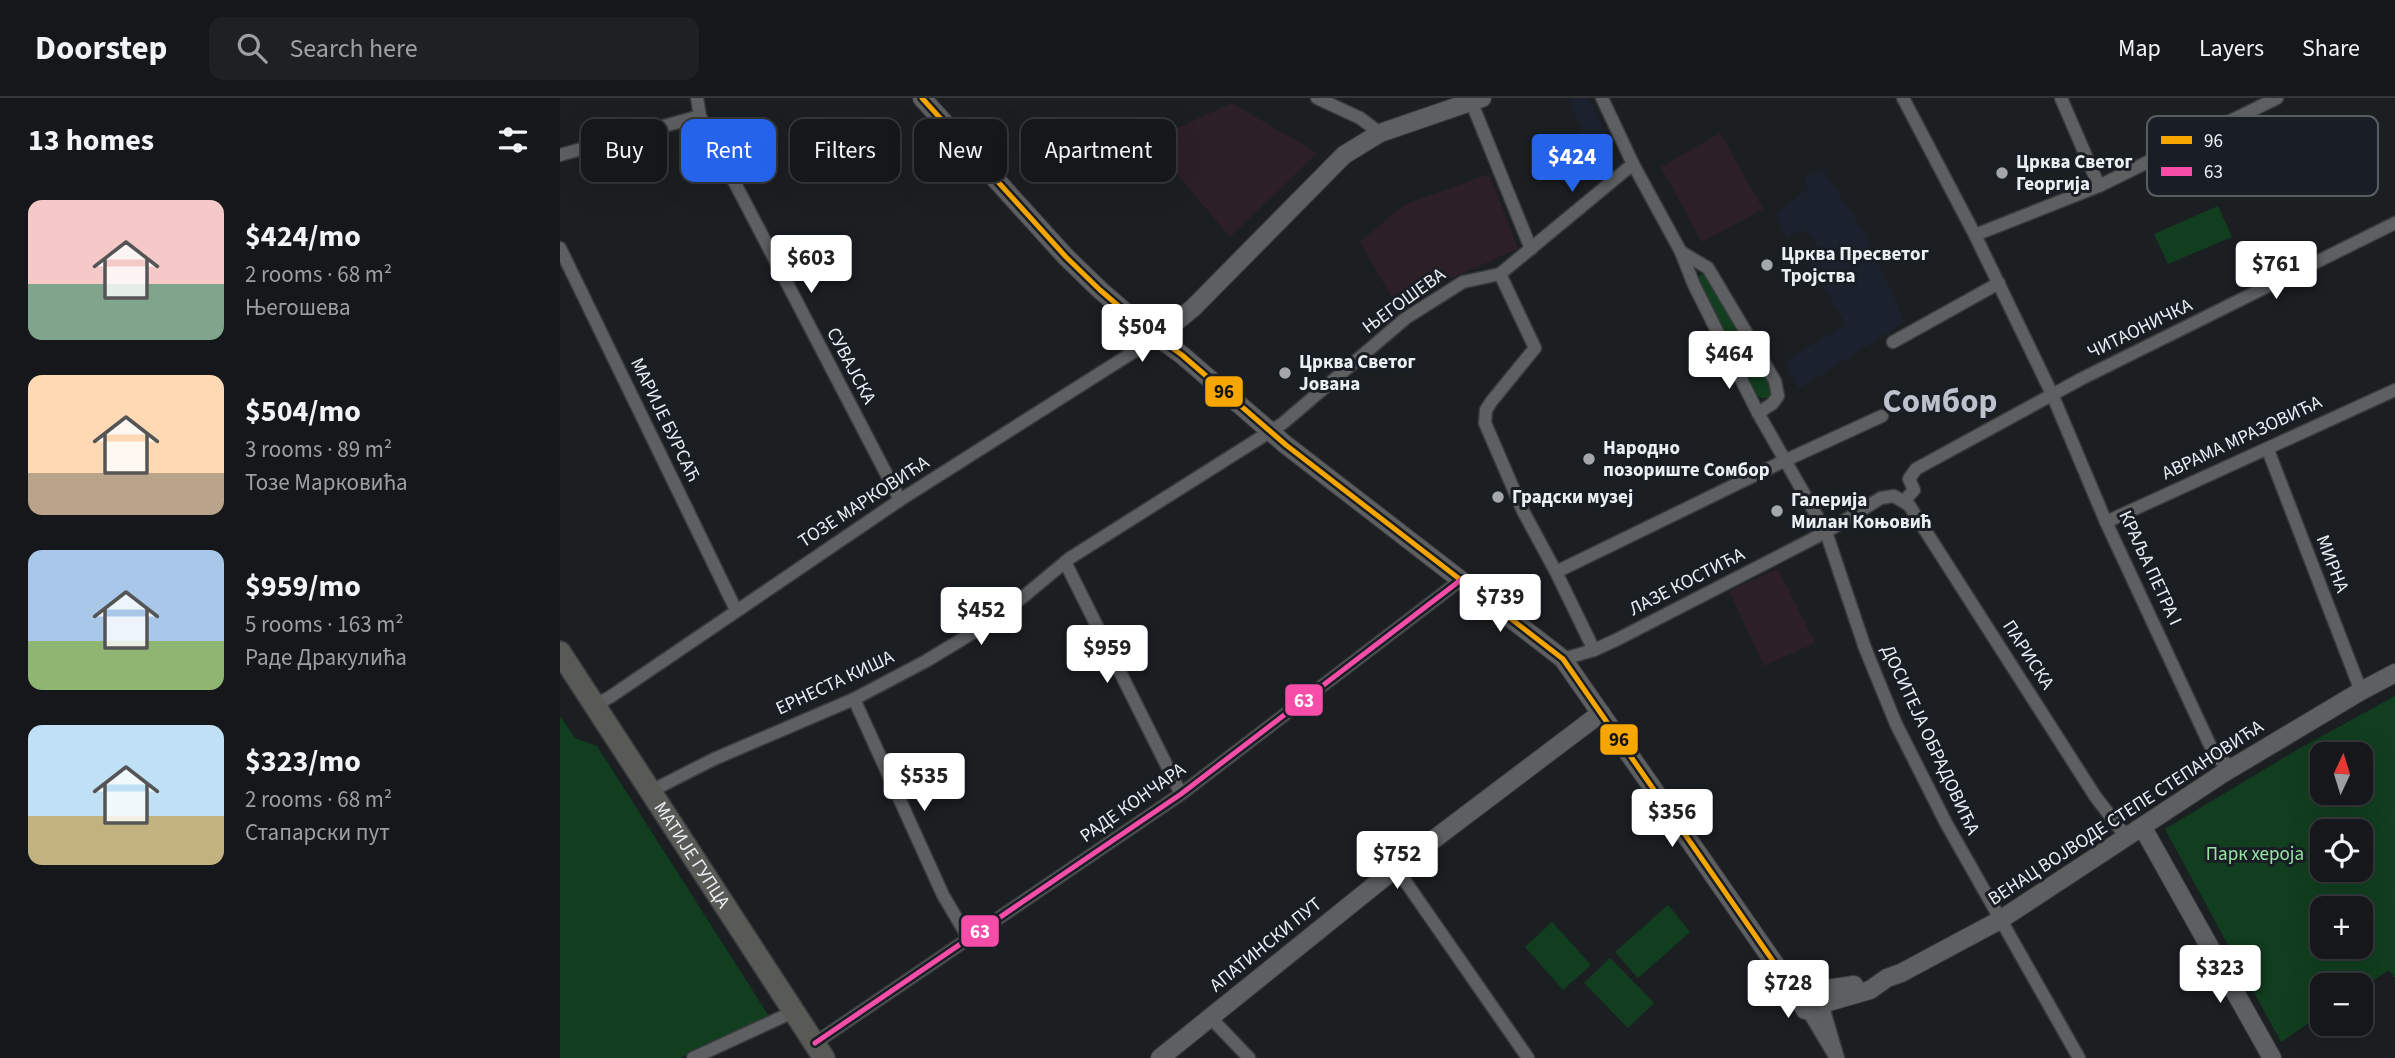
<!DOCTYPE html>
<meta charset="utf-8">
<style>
:root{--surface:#15171a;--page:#1e2023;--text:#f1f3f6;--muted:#9d9fa2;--line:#343639;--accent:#2563eb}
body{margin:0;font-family:"Source Sans 3",sans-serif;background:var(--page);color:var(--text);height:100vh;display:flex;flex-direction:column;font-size:26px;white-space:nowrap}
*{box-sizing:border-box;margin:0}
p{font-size:23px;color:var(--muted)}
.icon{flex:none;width:38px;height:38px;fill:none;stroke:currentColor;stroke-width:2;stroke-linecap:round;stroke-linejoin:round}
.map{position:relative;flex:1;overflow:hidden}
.sheet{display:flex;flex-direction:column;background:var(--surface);width:560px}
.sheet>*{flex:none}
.guide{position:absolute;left:21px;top:21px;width:665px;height:63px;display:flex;gap:14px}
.needle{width:46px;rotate:4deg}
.buttons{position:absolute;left:1750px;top:644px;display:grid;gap:14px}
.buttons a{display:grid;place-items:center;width:63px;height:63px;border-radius:14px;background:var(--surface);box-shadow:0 7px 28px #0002,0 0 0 2px var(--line);font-size:35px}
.price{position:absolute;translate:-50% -60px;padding:0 16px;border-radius:7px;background:#fff;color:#222;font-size:23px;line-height:46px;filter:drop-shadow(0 2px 4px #0008)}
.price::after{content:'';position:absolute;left:50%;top:42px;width:21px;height:16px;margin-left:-10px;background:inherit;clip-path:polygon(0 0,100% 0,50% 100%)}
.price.current{background:var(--accent);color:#fff}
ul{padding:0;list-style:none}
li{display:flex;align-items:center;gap:21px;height:175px;padding:0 28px}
li span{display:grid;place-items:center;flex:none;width:196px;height:140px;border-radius:14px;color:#555}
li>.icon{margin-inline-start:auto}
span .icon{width:84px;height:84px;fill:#fffc;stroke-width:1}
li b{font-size:30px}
h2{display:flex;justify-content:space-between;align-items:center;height:84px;padding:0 28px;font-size:30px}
.pill{padding:0 24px;border-radius:14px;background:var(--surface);box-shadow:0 7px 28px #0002,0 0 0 2px var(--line);font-size:24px;line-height:63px}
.pill.current{background:var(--accent);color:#fff}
header{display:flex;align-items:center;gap:42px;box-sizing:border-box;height:98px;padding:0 35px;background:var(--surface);border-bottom:2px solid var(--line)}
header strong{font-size:33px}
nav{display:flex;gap:38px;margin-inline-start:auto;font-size:24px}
.search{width:490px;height:63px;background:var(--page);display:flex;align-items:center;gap:18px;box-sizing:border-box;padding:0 24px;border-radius:14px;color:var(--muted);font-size:26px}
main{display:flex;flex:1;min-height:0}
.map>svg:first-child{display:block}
</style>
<header>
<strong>Doorstep</strong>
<div class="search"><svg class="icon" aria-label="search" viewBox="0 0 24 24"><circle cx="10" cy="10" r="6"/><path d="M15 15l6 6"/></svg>Search here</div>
<nav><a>Map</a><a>Layers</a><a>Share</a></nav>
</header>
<main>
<section class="sheet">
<h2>13 homes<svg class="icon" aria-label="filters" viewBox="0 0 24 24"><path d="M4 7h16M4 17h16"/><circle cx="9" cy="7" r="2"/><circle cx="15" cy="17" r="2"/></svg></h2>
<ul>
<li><span style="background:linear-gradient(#f6c9c9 60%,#7fa58c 0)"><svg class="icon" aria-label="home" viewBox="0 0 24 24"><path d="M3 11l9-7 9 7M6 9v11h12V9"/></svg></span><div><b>$424/mo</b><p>2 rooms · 68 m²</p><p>Његошева</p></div></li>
<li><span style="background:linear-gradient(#ffd9b3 70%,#b9a48a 0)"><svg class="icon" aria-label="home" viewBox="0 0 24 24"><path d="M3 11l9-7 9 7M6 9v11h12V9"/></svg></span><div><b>$504/mo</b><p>3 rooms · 89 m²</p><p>Тозе Марковића</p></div></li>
<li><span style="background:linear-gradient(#a9c7e8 65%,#8fb573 0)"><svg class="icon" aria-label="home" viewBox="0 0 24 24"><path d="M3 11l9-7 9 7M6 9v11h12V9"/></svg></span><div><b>$959/mo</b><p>5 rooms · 163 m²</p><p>Раде Дракулића</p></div></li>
<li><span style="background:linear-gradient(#bfe0f5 65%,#c2b280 0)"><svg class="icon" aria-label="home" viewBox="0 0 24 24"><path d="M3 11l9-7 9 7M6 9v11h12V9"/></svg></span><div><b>$323/mo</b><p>2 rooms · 68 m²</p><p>Стапарски пут</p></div></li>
</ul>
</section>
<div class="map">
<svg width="1835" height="960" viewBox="0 0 1835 960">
<rect width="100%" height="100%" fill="#1c1f22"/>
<g fill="#1b222d">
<path d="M1008,0h21l32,69 -33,15 -17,-40 13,-6z"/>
<path d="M1263,71l43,66 39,87 -106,67 -14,-28 61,-37 -37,-61 -2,-6 9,-6v-10l-14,-11 -15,8 -12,-25 33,-24 -3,-12z"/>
</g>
<g fill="#2d1f26">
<path d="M672,5l85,50 -87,84 -81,-96z"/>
<path d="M1160,35l43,76 -61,33 -41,-75z"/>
<path d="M929,76l29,75 -73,32 -44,32 -41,-71 44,-37z"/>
<path d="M1218,471l37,74 -51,23 -35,-75z"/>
</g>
<g fill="#113e1f" fill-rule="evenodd">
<path d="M1658,108l14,31 -64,27 -14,-30z"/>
<path d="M1141,176h5l67,109v11l-3,4h-8l-9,-4 -55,-115z"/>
<path d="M1835,598v282l-6,-8 -28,19v-4h-39v29l-41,28 -116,-213 130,-78zM1762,656h39v39h-39zM1762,733h39v39h-39zM1801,810v39h-39v-39z"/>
<path d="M0,618l15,22 22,8 173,272 -90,40h-120z"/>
<path d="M1108,807l22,27 -52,46 -23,-26z"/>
<path d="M992,824l39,43 -28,25 -38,-43z"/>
<path d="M1050,860l44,45 -26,25 -44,-45z"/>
</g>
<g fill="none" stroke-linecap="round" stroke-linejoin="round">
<defs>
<g id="street">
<path d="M137,0l3,18 200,384"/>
<path d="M757,0l43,20 20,15"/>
<path d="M1042,0l31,66 48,88 13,33 64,128 68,119 39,116 31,76 50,99 133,235"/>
<path d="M1343,0l72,137 77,159 54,128 110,236 18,9"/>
<path d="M1501,0l38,88"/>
<path d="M911,3l60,148"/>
<path d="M0,57l140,-39"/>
<path d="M1415,137l124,-49 178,-88"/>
<path d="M0,150l176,362"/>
<path d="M1121,154l27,16 67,113 3,15 -6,8 -14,9"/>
<path d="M940,176l35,74 -44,54 -5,8 -1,13 38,88 33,61 38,78"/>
<path d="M1333,244l106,-59"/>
<path d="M1708,352l93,241"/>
<path d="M1344,403l10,-11 -5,-11 7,-10 165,-90 314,-156"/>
<path d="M1546,424l289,-132"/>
<path d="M505,464l116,232"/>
<path d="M996,474l228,-111 98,-45"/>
<path d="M1003,561l31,-9 22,-10 210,-108 55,-34 13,-2 15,9 186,291 32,42"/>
<path d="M294,601l89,196 26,44"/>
<path d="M35,607l15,-8 290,-197 257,-163"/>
<path d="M91,693l63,-32 140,-60 72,-38 43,-26 54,-38 47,-39 212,-134 124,-106 57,-36 37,-8 133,-110"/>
<path d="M836,770l132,190"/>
<path d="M1263,909l15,51"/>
<path d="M1248,913l28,47"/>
<path d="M650,919l39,41"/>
<path d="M255,945l366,-249 281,-215"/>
<path d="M133,960l100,-46"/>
</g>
<g id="secondary">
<path d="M362,0l144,159 34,33 43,37 39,28 104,90 277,214 237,341"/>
<path d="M597,239l36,-29 151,-153 36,-22 102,-35"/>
<path d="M1583,730l129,230"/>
<path d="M1260,891l4,6 -1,12 -7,5 -11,-2 -5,-10 2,-7 5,-5 20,1 27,-4"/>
<path d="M1265,905l45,-13 17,-12 14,-5 99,-53 222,-146 139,-83 34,-18"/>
<path d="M600,960l236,-190 205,-155"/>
</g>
<g id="primary">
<path id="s1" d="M0,554l264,406"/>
</g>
</defs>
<use href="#street" stroke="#383b3d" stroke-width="15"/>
<use href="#secondary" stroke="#383b3d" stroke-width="20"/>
<use href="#primary" stroke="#383b3d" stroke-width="24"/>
<use href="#street" stroke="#5d5f61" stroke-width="12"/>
<use href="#secondary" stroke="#5d5f61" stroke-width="18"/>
<use href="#primary" stroke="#595a55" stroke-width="21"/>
<defs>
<path id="bus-1" d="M362,0l144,159 34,33 43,37 39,28 104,90 277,214 237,341"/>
<path id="bus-2" d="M255,945l366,-249 281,-215"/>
</defs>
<use href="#bus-1" stroke="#191e25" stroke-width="10"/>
<use href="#bus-2" stroke="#191e25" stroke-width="10"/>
<use href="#bus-1" stroke="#f7a600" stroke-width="5"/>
<use href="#bus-2" stroke="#f54da8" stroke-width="5"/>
</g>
<g fill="#a3a6aa" stroke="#191e25" stroke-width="2.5">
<circle cx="1442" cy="75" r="7"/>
<circle cx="1207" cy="167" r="7"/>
<circle cx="725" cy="275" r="7"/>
<circle cx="1029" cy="361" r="7"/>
<circle cx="938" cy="399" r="7"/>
<circle cx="1217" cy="413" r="7"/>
</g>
<g text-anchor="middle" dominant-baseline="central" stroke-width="6" stroke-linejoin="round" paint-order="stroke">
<g font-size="19" font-weight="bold" fill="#ebeff4" stroke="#191e25" text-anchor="start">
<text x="1456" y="64">Црква Светог<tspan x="1456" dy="22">Георгија</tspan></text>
<text x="1221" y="156">Црква Пресветог<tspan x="1221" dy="22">Тројства</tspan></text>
<text x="739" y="264">Црква Светог<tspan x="739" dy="22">Јована</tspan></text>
<text x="1043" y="350">Народно<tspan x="1043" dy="22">позориште Сомбор</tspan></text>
<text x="952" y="399">Градски музеј</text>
<text x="1231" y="402">Галерија<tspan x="1231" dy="22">Милан Коњовић</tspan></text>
</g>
<g font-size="19" fill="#ebeff4" stroke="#191e25">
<text transform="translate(844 203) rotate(-36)">ЊЕГОШЕВА</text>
<text transform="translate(1580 231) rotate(-26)">ЧИТАОНИЧКА</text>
<text transform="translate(291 268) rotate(62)">СУВАЈСКА</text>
<text transform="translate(105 322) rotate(64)">МАРИЈЕ БУРСАЋ</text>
<text transform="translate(1682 340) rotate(-25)">АВРАМА МРАЗОВИЋА</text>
<text transform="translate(304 404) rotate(-33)">ТОЗЕ МАРКОВИЋА</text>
<text transform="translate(1772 466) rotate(69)">МИРНА</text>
<text transform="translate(1590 470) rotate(65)">КРАЉА ПЕТРА I</text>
<text transform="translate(1127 484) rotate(-27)">ЛАЗЕ КОСТИЋА</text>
<text transform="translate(1468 557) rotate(57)">ПАРИСКА</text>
<text transform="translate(275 585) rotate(-25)">ЕРНЕСТА КИША</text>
<text transform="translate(1370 642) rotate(65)">ДОСИТЕЈА ОБРАДОВИЋА</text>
<text transform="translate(573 705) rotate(-35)">РАДЕ КОНЧАРА</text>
<text transform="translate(1566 715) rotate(-33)">ВЕНАЦ ВОЈВОДЕ СТЕПЕ СТЕПАНОВИЋА</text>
<text stroke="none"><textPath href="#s1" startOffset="242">МАТИЈЕ ГУПЦА</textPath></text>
<text transform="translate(706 847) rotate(-39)">АПАТИНСКИ ПУТ</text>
</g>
<g font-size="19" fill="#97e4a4" stroke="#191e25">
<text x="1695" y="756">Парк хероја</text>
</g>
<g font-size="33" font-weight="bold" fill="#bbc2cc" stroke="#191e25">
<text x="1380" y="303">Сомбор</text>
</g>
</g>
<rect x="1587" y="18" width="231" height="80" rx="10" fill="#191e25" stroke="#585d63" stroke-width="2"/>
<rect x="1601" y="38" width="31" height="8" fill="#f7a600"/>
<rect x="1601" y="69" width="31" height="9" fill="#f54da8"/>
<g font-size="19" fill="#ebeff4">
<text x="1644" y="49">96</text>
<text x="1644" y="80">63</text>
</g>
<g stroke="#191e25" stroke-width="2.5">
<rect x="644" y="277" width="40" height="33" rx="7" fill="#f7a600"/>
<rect x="724" y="585" width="40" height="34" rx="7" fill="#f54da8"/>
<rect x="1039" y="625" width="40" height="33" rx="7" fill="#f7a600"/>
<rect x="400" y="816" width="40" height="34" rx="7" fill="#f54da8"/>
</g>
<g font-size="19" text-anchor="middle" font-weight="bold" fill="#fff">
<text x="744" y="609">63</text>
<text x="420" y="840">63</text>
</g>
<g font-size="19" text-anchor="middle" font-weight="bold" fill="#111">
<text x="664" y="300">96</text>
<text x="1059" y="648">96</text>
</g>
</svg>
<div class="buttons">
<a><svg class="needle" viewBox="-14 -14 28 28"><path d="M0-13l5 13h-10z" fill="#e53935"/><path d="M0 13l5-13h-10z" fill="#9d9fa2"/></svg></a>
<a><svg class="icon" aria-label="locate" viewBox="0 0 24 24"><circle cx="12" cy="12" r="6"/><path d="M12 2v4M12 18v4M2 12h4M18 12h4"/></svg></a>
<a>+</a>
<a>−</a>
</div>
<b class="price current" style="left:1012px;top:96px">$424</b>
<b class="price" style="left:251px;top:197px">$603</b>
<b class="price" style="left:1716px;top:203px">$761</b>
<b class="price" style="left:582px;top:266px">$504</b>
<b class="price" style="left:1169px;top:293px">$464</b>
<b class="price" style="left:940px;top:536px">$739</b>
<b class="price" style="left:421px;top:549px">$452</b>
<b class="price" style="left:547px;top:587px">$959</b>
<b class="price" style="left:364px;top:715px">$535</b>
<b class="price" style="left:1112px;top:751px">$356</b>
<b class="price" style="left:837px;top:793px">$752</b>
<b class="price" style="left:1660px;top:907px">$323</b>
<b class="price" style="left:1228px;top:922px">$728</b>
<div class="guide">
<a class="pill">Buy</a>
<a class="pill current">Rent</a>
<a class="pill">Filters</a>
<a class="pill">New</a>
<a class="pill">Apartment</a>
</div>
</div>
</main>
